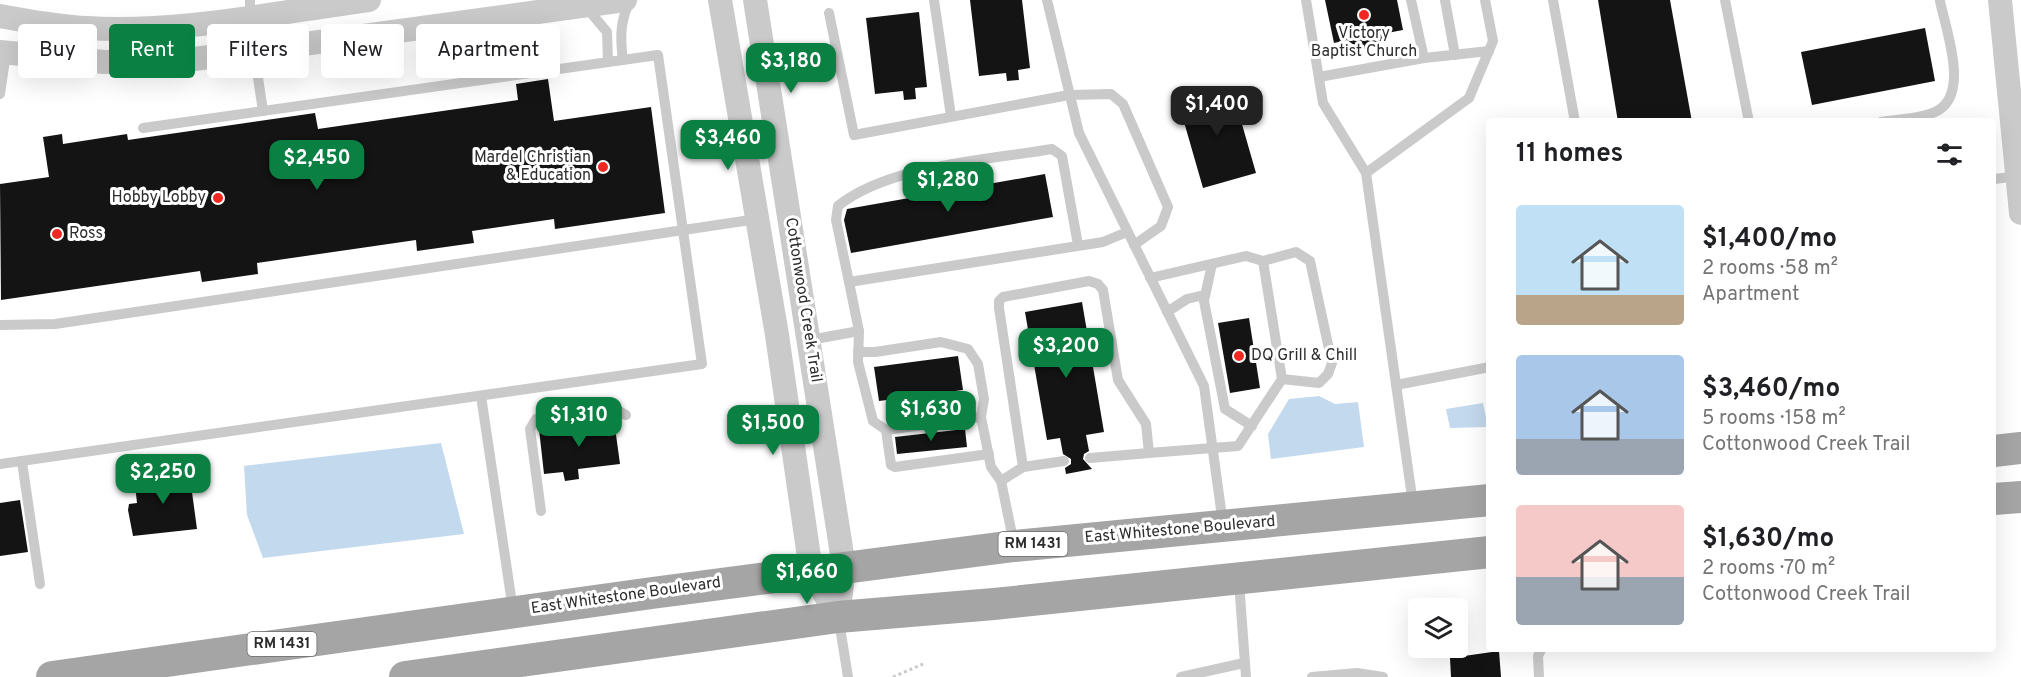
<!DOCTYPE html>
<meta charset="utf-8">
<style>
:root{--surface:#fff;--page:#f2f2f2;--text:#202124;--muted:#757577;--accent:#0b8043}
body{margin:0;font-family:Overpass,sans-serif;background:var(--page);color:var(--text);height:100vh;display:flex;flex-direction:column;font-size:22px;white-space:nowrap}
*{box-sizing:border-box;margin:0}
p{font-size:20px;color:var(--muted)}
.icon{flex:none;width:33px;height:33px;fill:none;stroke:currentColor;stroke-width:2;stroke-linecap:round;stroke-linejoin:round}
.map{position:relative;flex:1;overflow:hidden}
.drawer{position:absolute;left:1486px;top:118px;width:510px;height:534px;display:flex;flex-direction:column;background:var(--surface);border-radius:6px;box-shadow:0 6px 24px #0002}
.drawer>*{flex:none}
.top-card{position:absolute;left:18px;top:24px;width:570px;height:54px;display:flex;gap:12px}
.fabs{position:absolute;left:1408px;top:598px;display:grid;gap:12px}
.fabs a{display:grid;place-items:center;width:60px;height:60px;border-radius:6px;background:var(--surface);box-shadow:0 6px 24px #0002;font-size:30px}
.price{position:absolute;translate:-50% -51px;padding:0 14px;border-radius:12px;background:var(--accent);color:#fff;font-size:20px;line-height:39px;filter:drop-shadow(0 2px 3px #0008)}
.price::after{content:'';position:absolute;left:50%;top:36px;width:18px;height:14px;margin-left:-9px;background:inherit;clip-path:polygon(0 0,100% 0,50% 100%)}
.price.active{background:#222;color:#fff}
ul{padding:0;list-style:none}
li{display:flex;align-items:center;gap:18px;height:150px;padding:0 30px}
li span{display:grid;place-items:center;flex:none;width:168px;height:120px;border-radius:6px;color:#555}
li>.icon{margin-inline-start:auto}
span .icon{width:72px;height:72px;fill:#fffc;stroke-width:1}
li b{font-size:26px}
h2{display:flex;justify-content:space-between;align-items:center;height:72px;padding:0 30px;font-size:26px}
.tag{padding:0 21px;border-radius:6px;background:var(--surface);box-shadow:0 6px 24px #0002;font-size:21px;line-height:54px}
.tag.active{background:var(--accent);color:#fff}
.map>svg:first-child{display:block}
</style>
<div class="map">
<svg width="2021" height="677" viewBox="0 0 2021 677">
<rect width="100%" height="100%" fill="#fff"/>
<g fill="#c3d9ed">
<path d="M1319,396l16,8 23,-2 6,45 -93,12 -3,-25 21,-35z"/>
<path d="M1483,403l5,24 -38,1 -4,-19z"/>
<path d="M441,443l23,91 -201,24 -16,-43 -3,-49z"/>
</g>
<g fill="#141414">
<path d="M970,0h52l8,68 -12,2 1,10 -12,1 -1,-8 -27,3z"/>
<path d="M1325,0h72l6,30 -16,3 -10,14 -16,3 -14,-10 -13,3z"/>
<path d="M1598,0h72l22,122h-74z"/>
<path d="M919,12l8,75 -12,1 1,11 -12,1 -1,-9 -28,3 -9,-76z"/>
<path d="M1925,28l10,53 -123,24 -11,-53z"/>
<path d="M548,79l6,42 97,-14 14,106 -110,16 -1,-10 -82,12 2,12 -57,8 -1,-11 -159,23 1,11 -56,8 -2,-11 -199,29 -1,-116 49,-7 -6,-40 19,-3 1,10 64,-10 1,6 187,-27 3,16 200,-29 -2,-16z"/>
<path d="M1231,86l25,87 -53,15 -25,-87z"/>
<path d="M1045,174l8,43 -202,36 -7,-33 3,-11z"/>
<path d="M1082,302l22,130 -18,3 3,16 -5,3 -1,5 9,10 -26,5 -1,-6 6,-4v-5l-8,-5 -3,-16 -13,2 -22,-128z"/>
<path d="M1249,318l11,70 -30,5 -12,-70z"/>
<path d="M958,356l5,34 -84,11 -5,-34z"/>
<path d="M614,420l6,44 -42,5 1,10 -14,2 -2,-9 -19,2 -5,-45z"/>
<path d="M965,429l2,18 -70,7 -2,-17z"/>
<path d="M189,470l8,59 -64,7 -5,-26 1,-6 8,-1 -2,-18 15,-4 -1,-6z"/>
<path d="M20,500l8,52 -28,4v-53z"/>
<path d="M1499,651l2,26h-50l-1,-19z"/>
</g>
<g fill="none" stroke-linecap="round" stroke-linejoin="round">
<path stroke="#cacaca" stroke-width="3" stroke-dasharray="3 3" stroke-linecap="butt" d="M893,677l30,-13"/>
<g stroke="#cacaca" stroke-width="10">
<path d="M250,0v16"/>
<path d="M934,0l17,116"/>
<path d="M1047,0l32,133 125,253 19,138"/>
<path d="M1306,0l17,103 43,70 47,331"/>
<path d="M1445,0l10,55"/>
<path d="M1553,0l22,122"/>
<path d="M1725,0l24,122"/>
<path d="M586,7l21,25 1,30"/>
<path d="M829,13l25,122 215,-40 42,-1 12,10 45,103 -7,19 -27,19"/>
<path d="M254,51l9,60"/>
<path d="M1424,58l65,-7"/>
<path d="M623,60c-3,-23 -3,-38 7,-60"/>
<path d="M1319,77l105,-19 -13,-58"/>
<path d="M0,94l6,-41"/>
<path d="M1881,122c16,-3 39,-3 54,-10 36,-16 11,-81 5,-111"/>
<path d="M1366,173l103,-75 24,-57 -8,-41"/>
<path d="M1994,179l26,-3"/>
<path d="M1078,245l-16,-89 -10,-7c-64,11 -163,16 -214,57l-2,14 13,62 254,-40 24,-10"/>
<path d="M1212,264l-8,37 21,108 27,17"/>
<path d="M1150,278l96,-22 17,5 33,-9 14,9 22,102 -4,11 -9,9 -37,-4"/>
<path d="M1167,312l20,-13 17,-4"/>
<path d="M0,325l55,-1 702,-105"/>
<path d="M859,331l-1,31 15,59 13,9 95,-13"/>
<path d="M810,340l49,-9 -10,-49"/>
<path d="M858,352h17l66,-10 27,7 10,15 6,35 -3,18 10,50 10,14 13,63"/>
<path d="M1396,385l94,-18"/>
<path d="M481,396l32,214"/>
<path d="M886,430l5,35 4,2 94,-13"/>
<path d="M1090,458l59,-5"/>
<path d="M22,462l18,122"/>
<path d="M0,464l702,-100 -44,-309 -515,73"/>
<path d="M1023,467l41,-6"/>
<path d="M1001,481l22,-14 -24,-159v-7l4,-4 86,-16 9,3 5,6 15,90 28,44 3,29 89,-7 44,-67 -19,-118"/>
<path d="M541,511l-11,-82 6,-10 79,-10 11,6"/>
<path d="M1239,582l7,95"/>
<path d="M839,621l9,56"/>
<path d="M1181,677l63,-14"/>
<path d="M1312,677l45,-4 26,4"/>
<path d="M1539,677l-1,-21 3,-6"/>
</g>
<g stroke="#cacaca" stroke-width="24">
<path d="M720,0l57,335 34,236 27,46"/>
<path d="M755,0l89,567 -6,50"/>
<path d="M2000,0l21,213"/>
<path d="M0,16c29,5 57,11 86,12 92,6 192,-16 283,-28"/>
<path d="M0,52l104,10 83,-2 438,-60"/>
</g>
<g stroke="#a5a5a5" stroke-width="32">
<path d="M1994,451l27,-3"/>
<path d="M1994,499l27,-2"/>
<path d="M52,677l600,-84 362,-47 476,-46"/>
<path d="M405,677l433,-60 156,-13 496,-52"/>
</g>
</g>
<g fill="#f12822" stroke="#fff" stroke-width="2">
<circle cx="1364" cy="15" r="6"/>
<circle cx="603" cy="167" r="6"/>
<circle cx="218" cy="198" r="6"/>
<circle cx="57" cy="234" r="6"/>
<circle cx="1239" cy="356" r="6"/>
</g>
<g text-anchor="middle" dominant-baseline="central" stroke-width="6" stroke-linejoin="round" paint-order="stroke">
<g fill="#fff" stroke="#6c6c6c" stroke-width="1.5">
<rect x="998.5" y="532" width="69" height="24" rx="4.5"/>
<rect x="247.5" y="632" width="69" height="24" rx="4.5"/>
</g>
<g font-size="15" font-weight="bold" fill="#2d2d2d">
<text x="1033" y="544">RM 1431</text>
<text x="282" y="644">RM 1431</text>
</g>
<g font-size="16" fill="#2d2d2d" stroke="#fff" text-anchor="end">
<text x="1364" y="34" text-anchor="middle">Victory<tspan x="1364" dy="18">Baptist Church</tspan></text>
<text x="591" y="158">Mardel Christian<tspan x="591" dy="18">&amp; Education</tspan></text>
<text x="206" y="198">Hobby Lobby</text>
<text x="69" y="234" text-anchor="start">Ross</text>
<text x="1251" y="356" text-anchor="start">DQ Grill &amp; Chill</text>
</g>
<g font-size="16" fill="#2d2d2d" stroke="#fff">
<text transform="translate(803 300) rotate(81)">Cottonwood Creek Trail</text>
<text transform="translate(1180 530) rotate(-5)">East Whitestone Boulevard</text>
<text transform="translate(626 596) rotate(-8)">East Whitestone Boulevard</text>
</g>
</g>
</svg>
<div class="fabs">
<a><svg class="icon" aria-label="layers" viewBox="0 0 24 24"><path d="M12 4l9 5-9 5-9-5zM3 14l9 5 9-5"/></svg></a>
</div>
<b class="price" style="left:791px;top:94px">$3,180</b>
<b class="price active" style="left:1217px;top:137px">$1,400</b>
<b class="price" style="left:728px;top:171px">$3,460</b>
<b class="price" style="left:317px;top:191px">$2,450</b>
<b class="price" style="left:948px;top:213px">$1,280</b>
<b class="price" style="left:1066px;top:379px">$3,200</b>
<b class="price" style="left:931px;top:442px">$1,630</b>
<b class="price" style="left:579px;top:448px">$1,310</b>
<b class="price" style="left:773px;top:456px">$1,500</b>
<b class="price" style="left:163px;top:505px">$2,250</b>
<b class="price" style="left:807px;top:605px">$1,660</b>
<div class="top-card">
<a class="tag">Buy</a>
<a class="tag active">Rent</a>
<a class="tag">Filters</a>
<a class="tag">New</a>
<a class="tag">Apartment</a>
</div>
<section class="drawer">
<h2>11 homes<svg class="icon" aria-label="filters" viewBox="0 0 24 24"><path d="M4 7h16M4 17h16"/><circle cx="9" cy="7" r="2"/><circle cx="15" cy="17" r="2"/></svg></h2>
<ul>
<li><span style="background:linear-gradient(#bfe0f5 75%,#b9a48a 0)"><svg class="icon" aria-label="home" viewBox="0 0 24 24"><path d="M3 11l9-7 9 7M6 9v11h12V9"/></svg></span><div><b>$1,400/mo</b><p>2 rooms · 58 m²</p><p>Apartment</p></div></li>
<li><span style="background:linear-gradient(#a9c7e8 70%,#9aa5b1 0)"><svg class="icon" aria-label="home" viewBox="0 0 24 24"><path d="M3 11l9-7 9 7M6 9v11h12V9"/></svg></span><div><b>$3,460/mo</b><p>5 rooms · 158 m²</p><p>Cottonwood Creek Trail</p></div></li>
<li><span style="background:linear-gradient(#f6c9c9 60%,#9aa5b1 0)"><svg class="icon" aria-label="home" viewBox="0 0 24 24"><path d="M3 11l9-7 9 7M6 9v11h12V9"/></svg></span><div><b>$1,630/mo</b><p>2 rooms · 70 m²</p><p>Cottonwood Creek Trail</p></div></li>
</ul>
</section>
</div>
